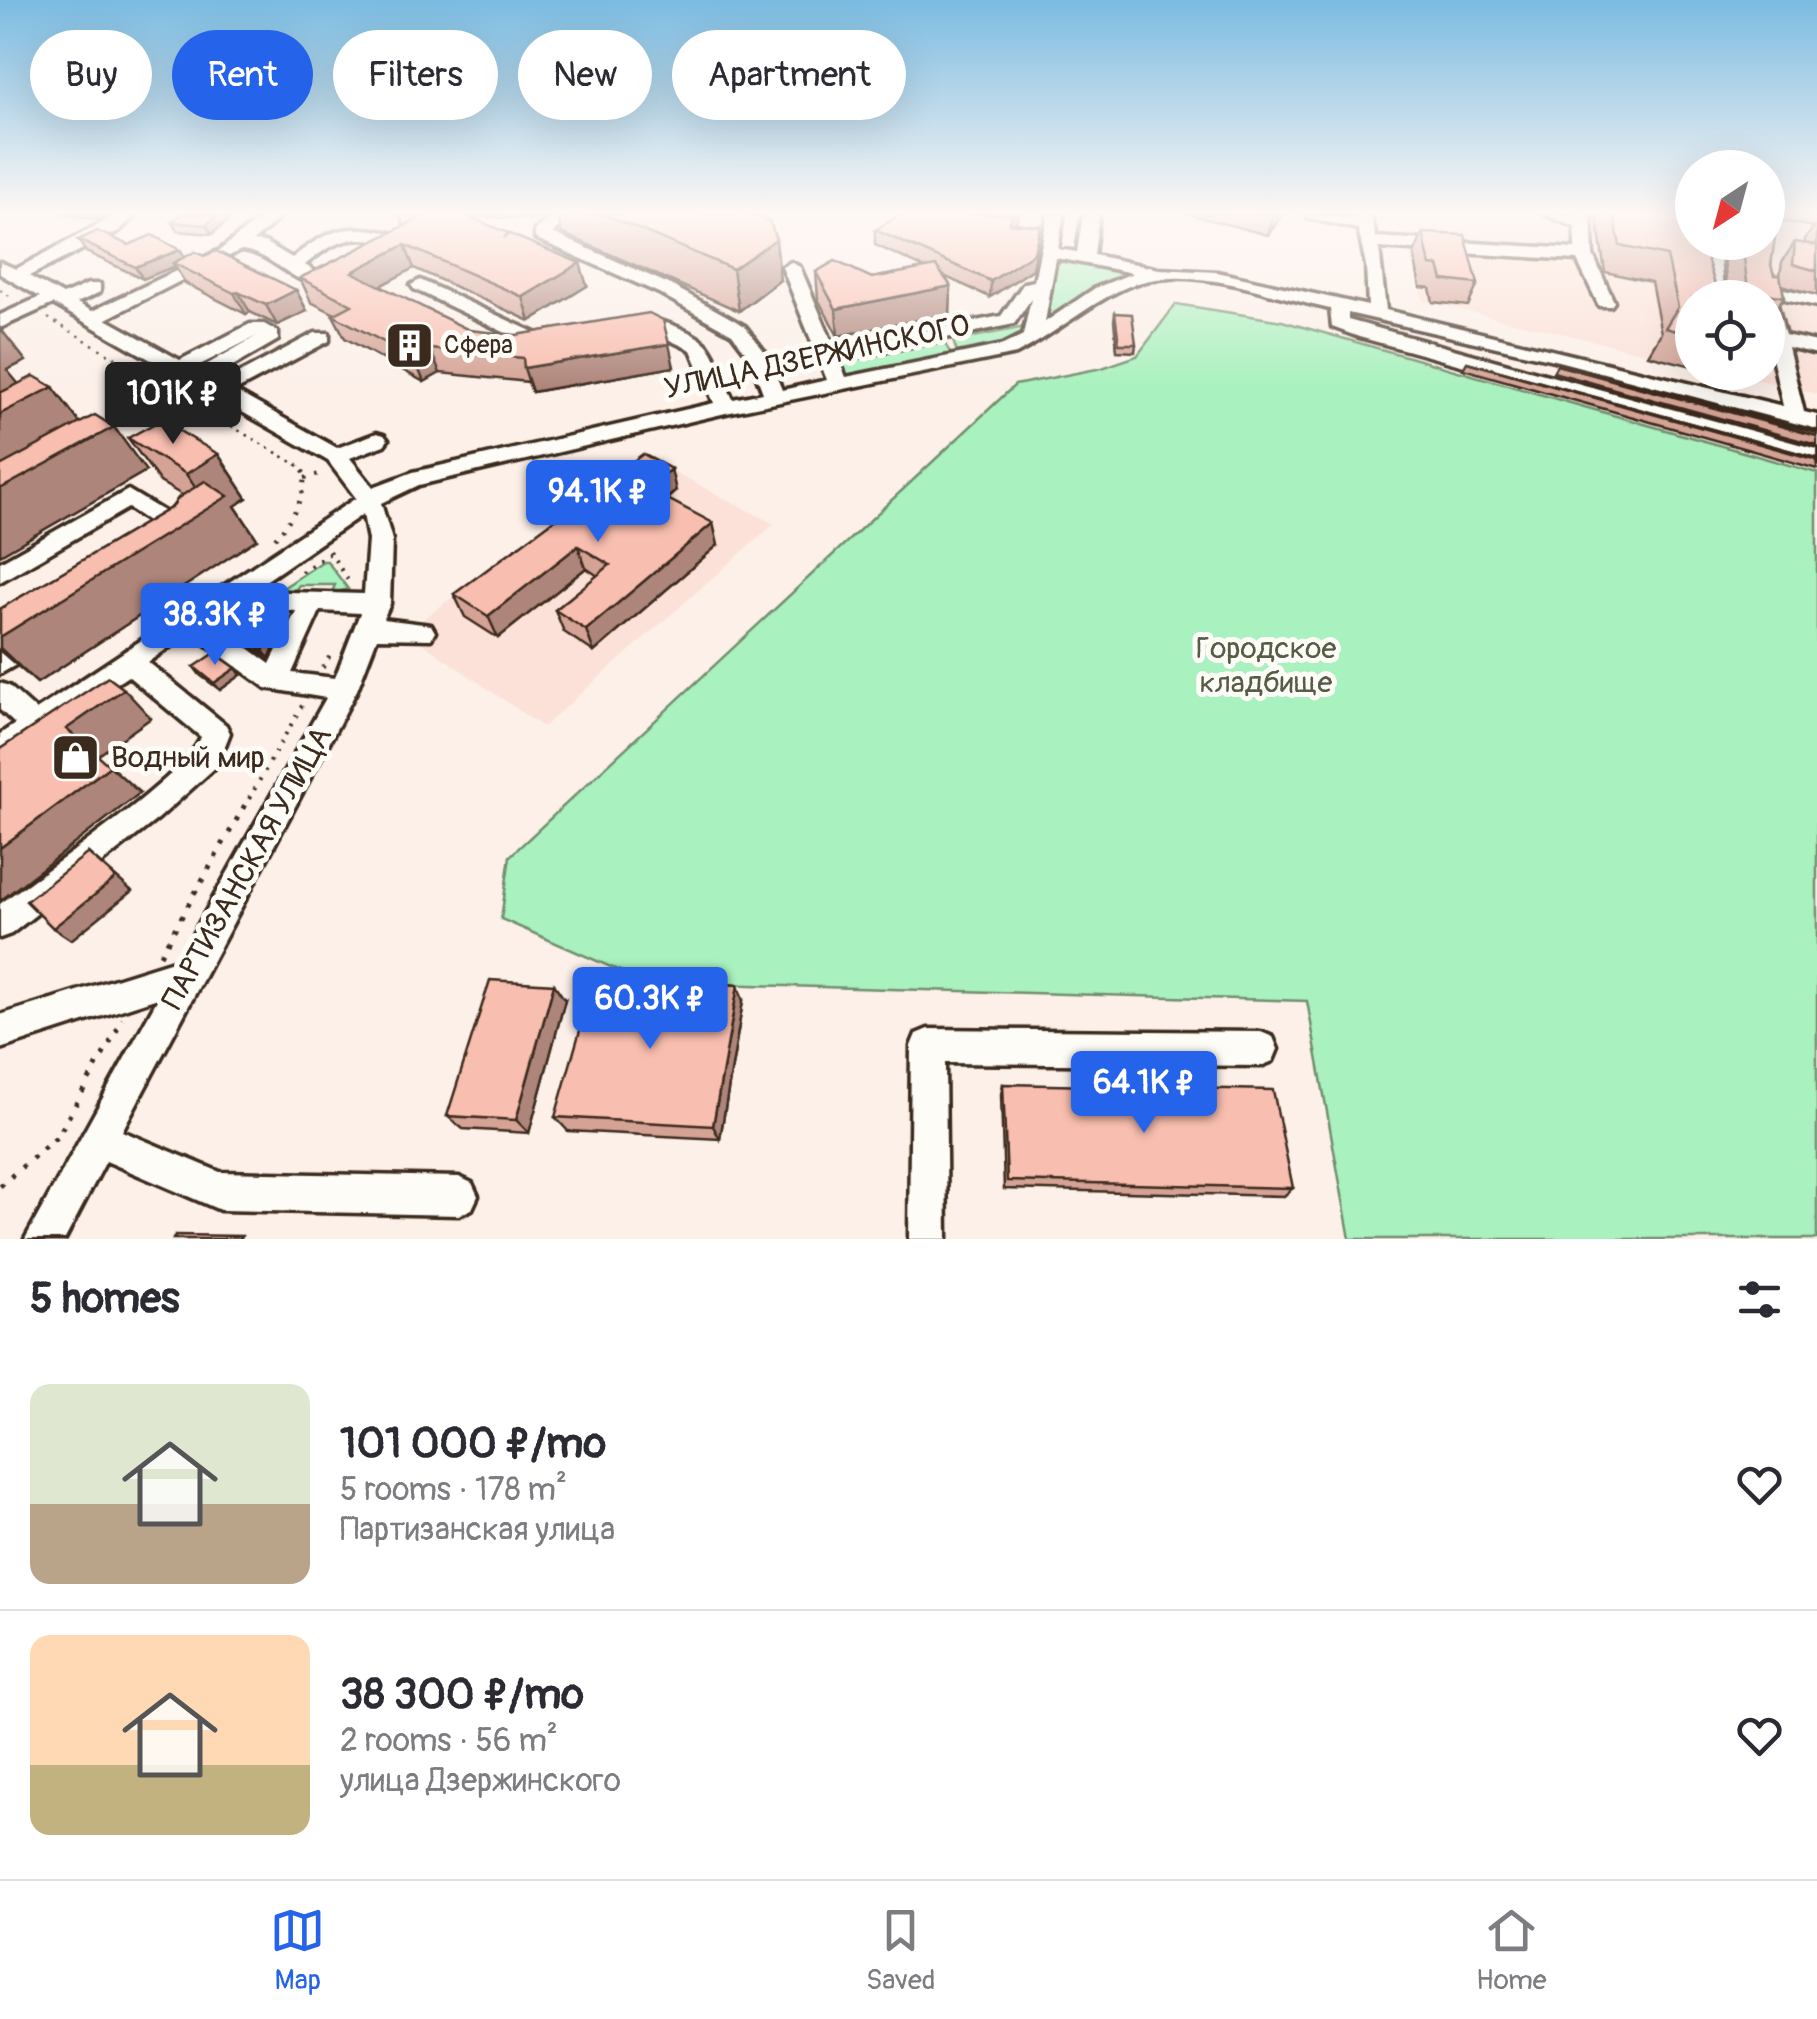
<!DOCTYPE html>
<meta charset="utf-8">
<style>
:root{--surface:#fff;--page:#f2f2f3;--text:#2b2b33;--muted:#7c7c81;--line:#e1e1e2;--accent:#2563eb}
body{margin:0;font-family:Pangolin,sans-serif;background:var(--page);color:var(--text);height:100vh;display:flex;flex-direction:column;font-size:38px;white-space:nowrap}
*{box-sizing:border-box;margin:0}
p{font-size:32px;color:var(--muted)}
.icon{flex:none;width:55px;height:55px;fill:none;stroke:currentColor;stroke-width:2;stroke-linecap:round;stroke-linejoin:round}
.map{position:relative;height:1239px;overflow:hidden}
.sheet{display:flex;flex-direction:column;background:var(--surface);flex:1}
.sheet>*{flex:none}
.top-card{position:absolute;left:30px;top:30px;width:1000px;height:90px;display:flex;gap:20px}
.needle{width:65px;rotate:216deg}
.buttons{position:absolute;left:1675px;top:150px;display:grid;gap:20px}
.buttons a{display:grid;place-items:center;width:110px;height:110px;border-radius:50%;background:var(--surface);box-shadow:0 10px 40px #0002;font-size:50px}
.price{position:absolute;translate:-50% -85px;padding:0 22px;border-radius:10px;background:var(--accent);color:#fff;font-size:32px;line-height:65px;filter:drop-shadow(0 2px 5px #0008)}
.price::after{content:'';position:absolute;left:50%;top:60px;width:30px;height:22px;margin-left:-15px;background:inherit;clip-path:polygon(0 0,100% 0,50% 100%)}
.price.current{background:#222;color:#fff}
ul{padding:0;list-style:none}
li{display:flex;align-items:center;gap:30px;height:250px;padding:0 30px}
li+li{border-top:2px solid var(--line)}
li span{display:grid;place-items:center;flex:none;width:280px;height:200px;border-radius:20px;color:#555}
li>.icon{margin-inline-start:auto}
span .icon{width:120px;height:120px;fill:#fffc;stroke-width:1}
li b{font-size:42px}
h2{display:flex;justify-content:space-between;align-items:center;height:120px;padding:0 30px;font-size:42px}
.tag{padding:0 35px;border-radius:45px;background:var(--surface);box-shadow:0 10px 40px #0002;font-size:35px;line-height:90px}
.tag.current{background:var(--accent);color:#fff}
.menu{display:flex;justify-content:space-around;align-items:center;height:140px;border-top:2px solid var(--line);background:var(--surface);font-size:28px;color:var(--muted)}
.menu a{display:grid;justify-items:center;gap:5px}
.menu .current{color:var(--accent)}
.map>svg:first-child{display:block}
</style>
<div class="map">
<svg width="1817" height="1239" viewBox="0 0 1817 1239">
<rect width="100%" height="100%" fill="#fcf0e9"/>
<filter id="ink" filterUnits="userSpaceOnUse"><feTurbulence type="fractalNoise" baseFrequency=".01" numOctaves="2"/><feDisplacementMap in="SourceGraphic" scale="20" xChannelSelector="R" yChannelSelector="G"/><feConvolveMatrix kernelMatrix="1 2 1 2 8 2 1 2 1" color-interpolation-filters="sRGB"/></filter>
<g filter="url(#ink)">
<g fill="#fbe1d8">
<path d="M1399,214h293v28h76v-28h49v180l-87,-21 38,-1v-74h-76v66l-269,-63z"/>
<path d="M643,456l131,68 -231,203 -137,-95z"/>
</g>
<g fill="#a9f1be" stroke="#728e6e" stroke-width="2.5">
<path d="M1065,260l50,8 7,6 -79,54 14,-64z"/>
<path d="M1176,304l106,17 535,152v766h-467l-43,-238 -662,-19 -144,-63 9,-63 505,-471 87,-17 35,-12z"/>
<path d="M1030,326l-10,16 -61,16 -6,-17z"/>
<path d="M944,342l9,16 -108,21 -7,-16z"/>
<path d="M323,561h4l21,28 -17,5 4,-9h-36l-5,7h-17z"/>
</g>
<g fill="none" stroke-linecap="round" stroke-linejoin="round">
<defs>
<g id="minor">
<path d="M118,214h19l-18,17 -90,45 34,19 25,-11h12v8l-23,11 15,8 128,-61 45,-36h19l-31,27 12,1 27,16c42,-34 61,-34 112,-22v8l-22,11 -9,-5 11,-8c-36,-8 -52,1 -79,23l19,12 16,-3v8c-33,20 -64,-30 -99,-32l-135,69 74,41 70,-36h14l14,8v8l-66,38 9,5 94,-50h14v8l-94,50 102,57 40,-15 7,2 4,5 -4,5 -34,13 23,29 40,-15 301,-69 -23,-53 -49,-23 -13,-1 -2,-4c15,-12 70,9 81,24 11,15 17,37 25,53l30,-6 -14,-37 -17,-22 -73,-41 -124,-55v-8l20,-16h19l-21,19 118,52 74,41 23,30 14,34 45,-10 -45,-113 9,-5 9,5 35,82 166,-33 23,-33 10,-2 14,-67h16l-6,35 19,3 6,-38h16l-5,41 65,14 58,3 151,34 -2,-41 -8,-36 -50,-11 -2,-4 49,5 -1,-5h16l6,23 199,12v-22l-31,-13h47l2,41 21,47 -3,4h-12l-22,-46 -198,-12 7,62 397,96 -15,-67v-41h-7l6,-2 -11,-6 9,-5 52,11v10l-42,-9 10,38 32,7v12l-29,-7 16,65 13,3v14l-259,-68 -210,-48v7l469,129v14l-458,-126 -27,-10 -2,-18c-65,-14 -147,-50 -210,-19 -37,18 -68,46 -104,64l-290,59 -307,72 -38,18 11,37 -2,64 -7,15 48,6 4,7 -4,7 -54,-1 -20,52 -235,441 98,41 239,5 13,6 6,13 -6,13 -13,6 -239,-5 -114,-49 -41,78h-40l133,-241 -158,51v-34l179,-56 147,-261 -60,-10 -76,-55 -42,29 78,63 4,8 -13,33 -58,52 -148,116 -11,4v-34c41,-31 187,-128 201,-167l-73,-61 -128,85v-27l15,-10 -15,-14v-27l9,3 27,24 320,-212 -28,-37 -275,-157 -53,24v-13l40,-18 -40,-23v-12l16,7zM1056,258l77,15 -38,15 -50,34zM1031,299l-8,36 -20,10 -157,32 -7,-17 175,-36zM257,336l-60,34 -3,-2zM363,514l5,26 -4,54 -113,-3zM226,608l24,1 -29,20 -12,-9zM285,610l11,1 -26,53 -30,-22zM320,611l40,2 -25,65 -43,-5z"/>
<path d="M1710,245l9,5 5,48h-18l-5,-48z"/>
<path d="M420,280l118,54 15,-3 9,6 -9,6 -24,1 -115,-55 -3,-4z"/>
<path d="M128,490l65,39 4,6 -4,6h-16l-49,-33 -128,74v-20z"/>
<path d="M38,630l9,3 4,7 -4,7 -47,27v-23z"/>
<path d="M928,1029l333,3 12,5 5,12 -5,12 -12,5 -316,-3 2,176h-38l2,-193 5,-12z"/>
</g>
</defs>
<use href="#minor" stroke="#3b2a1e" stroke-width="7"/>
<g stroke="#3b2a1e" stroke-width="2.5" stroke-dasharray="2.5 6" stroke-linecap="butt">
<path d="M0,290l13,8"/>
<path d="M48,318l251,148"/>
</g>
<g stroke="#3b2a1e" stroke-width="4" stroke-dasharray="2.5 8" stroke-linecap="butt">
<path d="M305,478l18,-5"/>
<path d="M275,538c17,-19 29,-38 30,-64l-8,-10"/>
<path d="M329,551l22,34"/>
<path d="M301,572l29,-19"/>
<path d="M323,668l10,-18"/>
<path d="M249,799l55,-97"/>
</g>
<g stroke="#3b2a1e" stroke-width="5" stroke-dasharray="4 10" stroke-linecap="butt">
<path d="M160,955l90,-159"/>
<path d="M0,1186l58,-50 65,-117"/>
</g>
<use href="#minor" fill="#fdfcf7" fill-rule="evenodd"/>
</g>
<g fill="#d5a396" stroke="#3b2a1e" stroke-width="2.5" fill-rule="evenodd">
<path d="M63,214h43l-8,6z"/>
<path d="M182,214h54l-24,20 -34,-3 -6,-9z"/>
<path d="M399,214h142l-3,5 -72,-3 42,17 79,53 -57,35 -116,-53 -34,18 89,44 205,37 -142,25 -4,-10 -88,-9 -16,9 -79,-44 -12,-23 2,-1 -24,-12 -11,-24 104,-52z"/>
<path d="M557,214h192l31,66 -41,31 -177,-78z"/>
<path d="M1019,214l-4,9 25,3 -7,43 -43,28 -46,-21 7,10 -1,28 -112,22 -20,-37 -2,-27 56,6 53,-10 -50,-23v-15z"/>
<path d="M1188,214h94l-14,21z"/>
<path d="M1599,214h93v28h76v-28h49v81l-35,-10 2,12 -16,22v-21h-40l-5,-48 -9,-7 -8,13 -14,42v68l-44,-11 13,-22 -10,-51 -46,-10 -8,-53zM1776,220l38,7 -9,12v5l-10,-2 -13,20 -2,13h-6l-3,-10z"/>
<path d="M1423,233l55,51 -10,22 -35,-4 -3,-14 -10,-1 -6,-33z"/>
<path d="M78,240l51,5 55,12 20,-1 92,34 11,21 -30,14 -27,-13 -4,2 -61,-31 -10,-17 -32,13 -57,-27z"/>
<path d="M1115,313l21,31 -1,8 -18,-1 -3,-30z"/>
<path d="M1467,362l350,96v11l-354,-100z"/>
<path d="M1557,365l260,68v12l-264,-73z"/>
<path d="M128,438l90,16 29,44 -12,8 22,33 -220,144 -37,-32v-42l172,-102 10,-12 -22,-13z"/>
<path d="M676,491l-9,8 51,46 -124,107 -30,-20 -9,-22 43,-34 -12,-8 -88,70 -33,-21 -11,-23z"/>
<path d="M286,623l-17,35 -16,-11 -6,-8z"/>
<path d="M194,667l42,1 5,7 -21,15 -20,-15z"/>
<path d="M565,1000l-36,133 -66,-4 -16,-13z"/>
<path d="M743,1001l-23,138 -152,-8 -13,-14z"/>
<path d="M1003,1084l290,104 -9,8 -280,-7 -3,-95z"/>
</g>
<g fill="#ae857a" stroke="#3b2a1e" stroke-width="2.5">
<path d="M94,214h12l-8,6z"/>
<path d="M219,214h17l-24,20 -6,-9z"/>
<path d="M1013,214h6l-11,24 1,-15z"/>
<path d="M1274,214h8l-14,21z"/>
<path d="M1040,226l-7,43 -43,28 1,-16z"/>
<path d="M776,239l4,41 -41,31 -6,-42z"/>
<path d="M405,245l9,23 -51,27 -11,-23z"/>
<path d="M180,250l7,12 -14,1 2,3 -32,13 -8,-12z"/>
<path d="M580,263l7,23 -57,35 -7,-24z"/>
<path d="M951,286l-1,28 -112,22 -2,-27z"/>
<path d="M296,290l11,21 -30,14 -11,-20z"/>
<path d="M238,292l12,20 -4,2 -12,-21z"/>
<path d="M0,328l26,33 -19,9 19,23 -26,13z"/>
<path d="M669,344l5,23 -142,25 -8,-24z"/>
<path d="M430,349l10,24 -16,9 -10,-24z"/>
<path d="M53,387l33,44 -86,45v-62z"/>
<path d="M114,427l32,44 -146,84v-66z"/>
<path d="M218,454l29,44 -12,8 22,33 -220,144 -37,-35v-11l209,-130 -23,-33z"/>
<path d="M671,469l5,22 -24,19 -5,-22z"/>
<path d="M713,523l5,22 -124,107 -8,-22z"/>
<path d="M578,546l8,22 -88,70 -10,-22z"/>
<path d="M281,616l5,7 -17,35 -6,-7z"/>
<path d="M236,668l5,7 -21,15 -6,-7z"/>
<path d="M124,689l27,29 -55,39 -30,-28z"/>
<path d="M110,766l30,27 -140,108v-53z"/>
<path d="M88,853l44,38 -61,49 -18,-12z"/>
<path d="M554,984l11,16 -36,133 -13,-13z"/>
<path d="M738,985l5,16 -23,138 -7,-13z"/>
</g>
<g fill="#f8beaf" stroke="#3b2a1e" stroke-width="2.5">
<path d="M182,214h37l-13,11 -34,-3z"/>
<path d="M411,214h51l46,19 -2,3 4,-2 70,29 -57,34 -118,-52 -53,27 117,58 47,5 133,-22 14,7 6,24 -145,24 -1,-10 -93,-9 -16,9 -81,-43 19,-10 -52,-27 120,-60z"/>
<path d="M603,214h146l21,8 6,17 -43,30z"/>
<path d="M902,214h111l-4,9 31,3 -6,27 -43,28 -116,-51z"/>
<path d="M1614,214h78v28h10l17,56h-27v37l-27,-7 13,-21 -11,-51 -47,-10z"/>
<path d="M1768,214h6l3,10 -6,41 3,10h6l4,22 -36,-7 -6,-48h26z"/>
<path d="M97,231l32,14 23,-10 28,15 -45,17 -57,-27z"/>
<path d="M1423,233l42,2 13,49 -35,-4 -4,-14 -9,-1z"/>
<path d="M1795,242l22,3v26l-24,-7z"/>
<path d="M216,251l80,39 -30,15 -28,-13 -4,1 -61,-30 22,-11 9,4z"/>
<path d="M835,261l37,17 64,-12 15,20 -115,23 -20,-37z"/>
<path d="M1115,313l17,1 4,30h-17z"/>
<path d="M1467,362l350,96v2z"/>
<path d="M1557,365l260,68v3z"/>
<path d="M34,376l19,11 -53,27v-21z"/>
<path d="M95,415l19,12 -114,62v-23z"/>
<path d="M161,420l57,34 -32,20 -58,-36z"/>
<path d="M643,454l28,15 -24,19 66,35 -127,107 -31,-20 55,-45 -32,-19 -90,70 -34,-22z"/>
<path d="M205,481l23,15 -228,141v-28l172,-102 6,-9z"/>
<path d="M267,616h14l-18,35 -16,-12 6,-13z"/>
<path d="M215,653l21,15 -22,15 -20,-16z"/>
<path d="M108,677l16,12 -58,40 44,37 -110,82v-99z"/>
<path d="M88,853l28,25 -63,50 -27,-27z"/>
<path d="M596,975l142,10 -25,141 -158,-9z"/>
<path d="M490,980l64,4 -38,136 -69,-4z"/>
<path d="M1003,1084l270,6 20,98 -286,-7z"/>
<path d="M175,1235l67,1 -1,3h-68z"/>
</g>
</g>
<linearGradient id="sky" x2="0" y2="1"><stop stop-color="#7bbbe1"/><stop offset="0.55" stop-color="#fef8f5"/><stop offset="1" stop-color="#fef8f5" stop-opacity="0"/></linearGradient>
<rect width="1817" height="388" fill="url(#sky)"/>
<defs>
<symbol id="building-square" viewBox="-11 -11 22 22"><rect x="-9" y="-9" width="18" height="18" rx="4" fill="#3b2a1e" stroke="#fdfcf7"/><path d="M-4-6H4V6H1V3H-1V6H-4ZM-2.5-4.3h1.7v1.8h-1.7ZM.8-4.3h1.7v1.8H.8ZM-2.5-1h1.7V.8h-1.7ZM.8-1h1.7V.8H.8Z" fill="#fff"/></symbol>
<symbol id="shop-square" viewBox="-11 -11 22 22"><rect x="-9" y="-9" width="18" height="18" rx="4" fill="#3b2a1e" stroke="#fdfcf7"/><path d="M-5-2.5h2.3a2.7 3.5 0 0 1 5.4 0H5L5.5 6h-11ZM-1.5-2.5h3a1.5 2.3 0 0 0-3 0Z" fill="#fff"/></symbol>
</defs>
<g fill-rule="evenodd">
<use href="#building-square" x="382" y="318" width="55" height="55"/>
<use href="#shop-square" x="48" y="730" width="55" height="55"/>
</g>
<g text-anchor="middle" dominant-baseline="central" stroke-width="10" stroke-linejoin="round" paint-order="stroke">
<g font-size="25" fill="#3b2a1e" stroke="#fdfcf7" text-anchor="start">
<text x="444" y="345">Сфера</text>
</g>
<g font-size="30" fill="#3b2a1e" stroke="#fdfcf7">
<text transform="translate(817 357) rotate(-12)">УЛИЦА ДЗЕРЖИНСКОГО</text>
<text transform="translate(247 868) rotate(-61)">ПАРТИЗАНСКАЯ УЛИЦА</text>
</g>
<g font-size="30" fill="#565c46" stroke="#fdfcf7">
<text x="1266" y="648">Городское<tspan x="1266" dy="34">кладбище</tspan></text>
</g>
<g font-size="30" fill="#3b2a1e" stroke="#fdfcf7" text-anchor="start">
<text x="111" y="757">Водный мир</text>
</g>
</g>
</svg>
<div class="buttons">
<a><svg class="needle" viewBox="-14 -14 28 28"><path d="M0-13l5 13h-10z" fill="#e53935"/><path d="M0 13l5-13h-10z" fill="#7c7c81"/></svg></a>
<a><svg class="icon" aria-label="locate" viewBox="0 0 24 24"><circle cx="12" cy="12" r="6"/><path d="M12 2v4M12 18v4M2 12h4M18 12h4"/></svg></a>
</div>
<b class="price current" style="left:173px;top:447px">101K ₽</b>
<b class="price" style="left:598px;top:545px">94.1K ₽</b>
<b class="price" style="left:215px;top:668px">38.3K ₽</b>
<b class="price" style="left:650px;top:1052px">60.3K ₽</b>
<b class="price" style="left:1144px;top:1136px">64.1K ₽</b>
<div class="top-card">
<a class="tag">Buy</a>
<a class="tag current">Rent</a>
<a class="tag">Filters</a>
<a class="tag">New</a>
<a class="tag">Apartment</a>
</div>
</div>
<section class="sheet">
<h2>5 homes<svg class="icon" aria-label="filters" viewBox="0 0 24 24"><path d="M4 7h16M4 17h16"/><circle cx="9" cy="7" r="2"/><circle cx="15" cy="17" r="2"/></svg></h2>
<ul>
<li><span style="background:linear-gradient(#dfe7d0 60%,#b9a48a 0)"><svg class="icon" aria-label="home" viewBox="0 0 24 24"><path d="M3 11l9-7 9 7M6 9v11h12V9"/></svg></span><div><b>101 000 ₽/mo</b><p>5 rooms · 178 m²</p><p>Партизанская улица</p></div><svg class="icon" aria-label="heart" viewBox="0 0 24 24"><path d="M12 20l-8-8c-3-5 5-10 8-4 3-6 11-1 8 4z"/></svg></li>
<li><span style="background:linear-gradient(#ffd9b3 65%,#c2b280 0)"><svg class="icon" aria-label="home" viewBox="0 0 24 24"><path d="M3 11l9-7 9 7M6 9v11h12V9"/></svg></span><div><b>38 300 ₽/mo</b><p>2 rooms · 56 m²</p><p>улица Дзержинского</p></div><svg class="icon" aria-label="heart" viewBox="0 0 24 24"><path d="M12 20l-8-8c-3-5 5-10 8-4 3-6 11-1 8 4z"/></svg></li>
</ul>
</section>
<nav class="menu">
<a class="current"><svg class="icon" aria-label="map" viewBox="0 0 24 24"><path d="M3 6l6-2 6 2 6-2v14l-6 2-6-2-6 2zM9 4v14M15 6v14"/></svg>Map</a>
<a><svg class="icon" aria-label="saved" viewBox="0 0 24 24"><path d="M7 4h10v16l-5-4-5 4z"/></svg>Saved</a>
<a><svg class="icon" aria-label="home" viewBox="0 0 24 24"><path d="M3 11l9-7 9 7M6 9v11h12V9"/></svg>Home</a>
</nav>
